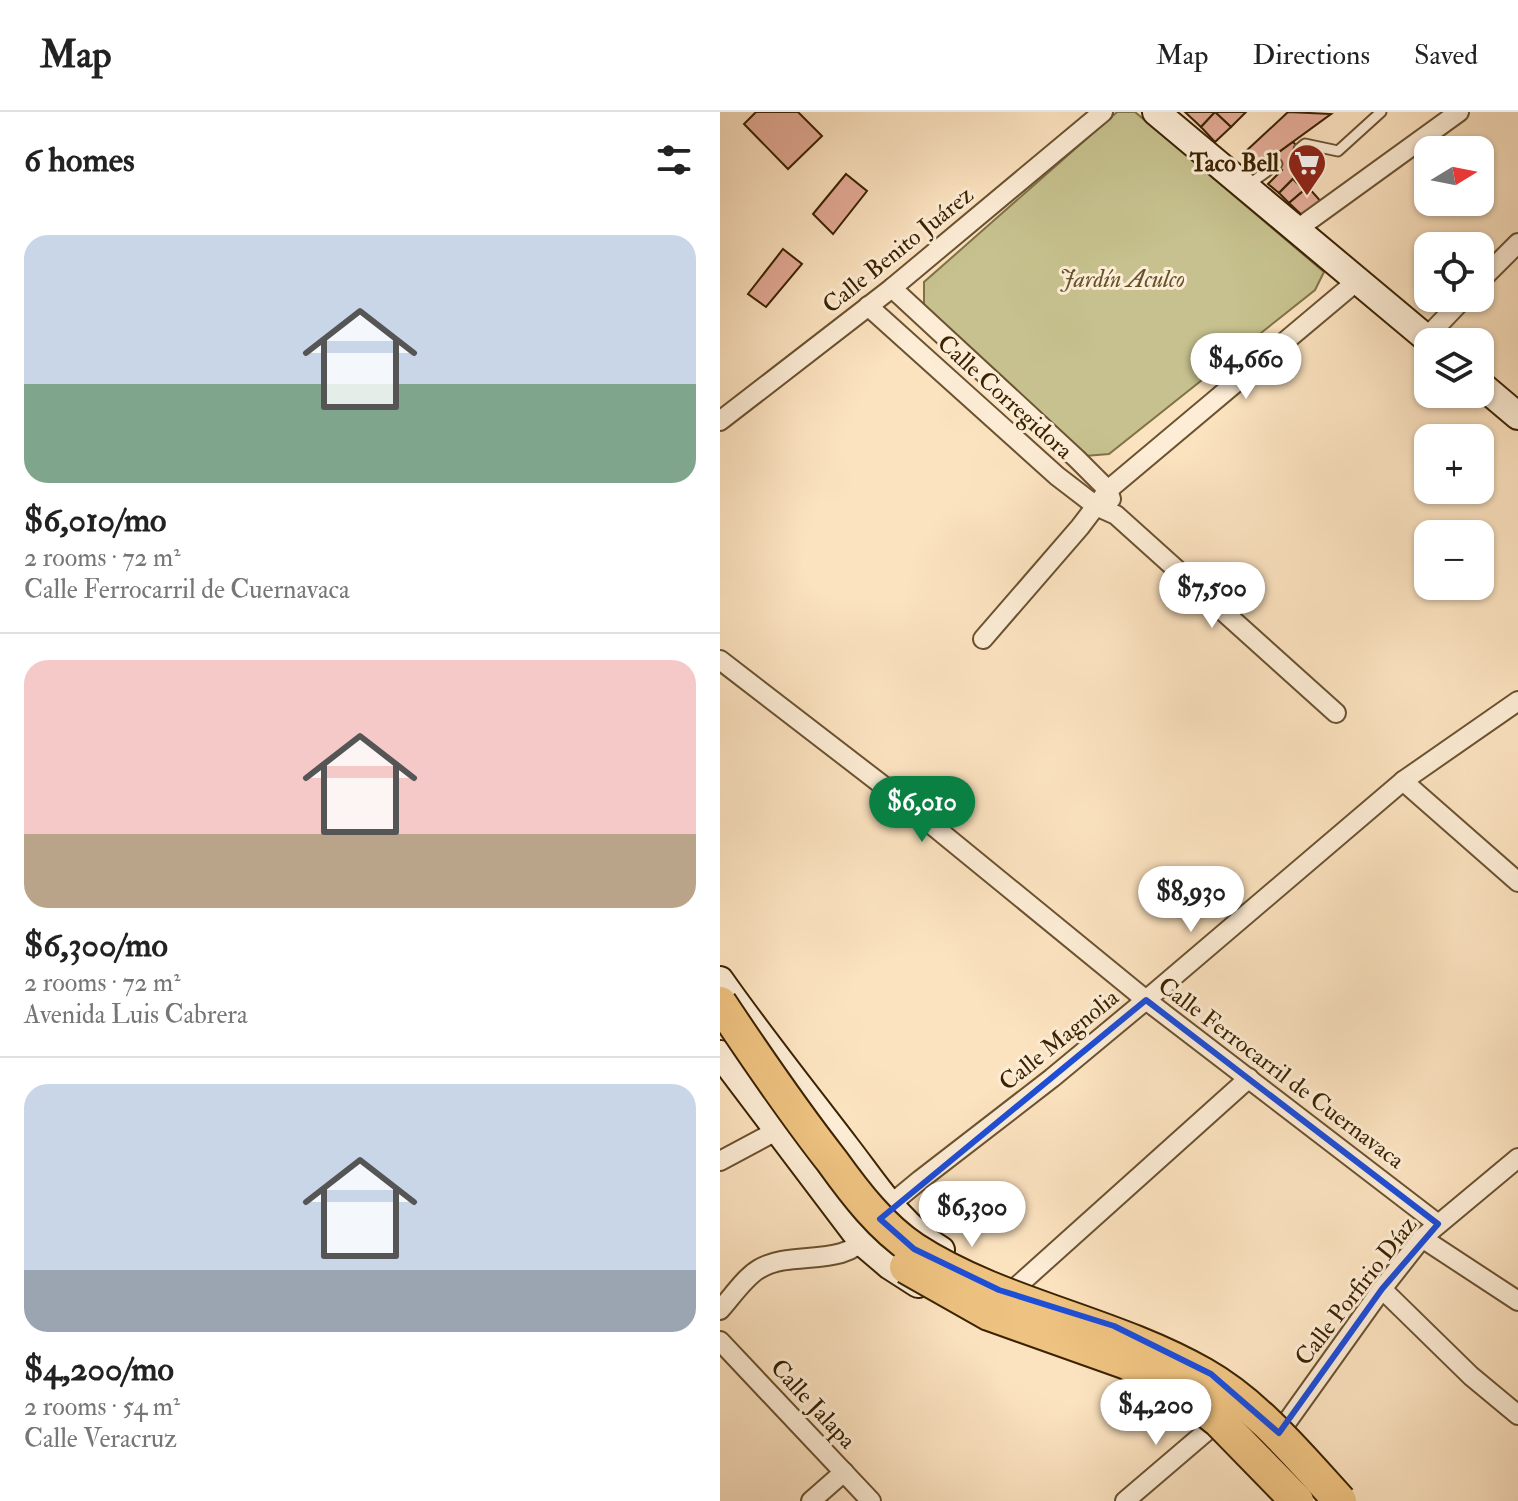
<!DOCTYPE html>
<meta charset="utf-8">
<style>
:root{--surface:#fff;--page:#f2f2f2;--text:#222;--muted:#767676;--line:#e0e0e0;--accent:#0b8043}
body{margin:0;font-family:"IM FELL Double Pica",serif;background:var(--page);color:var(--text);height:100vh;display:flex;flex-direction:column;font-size:30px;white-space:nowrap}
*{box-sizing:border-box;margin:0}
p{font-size:26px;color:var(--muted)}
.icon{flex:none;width:44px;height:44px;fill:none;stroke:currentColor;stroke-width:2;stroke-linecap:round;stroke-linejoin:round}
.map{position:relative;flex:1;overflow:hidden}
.side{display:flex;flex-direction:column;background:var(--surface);width:720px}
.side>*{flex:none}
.needle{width:52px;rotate:80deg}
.buttons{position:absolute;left:694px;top:24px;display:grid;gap:16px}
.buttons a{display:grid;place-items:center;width:80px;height:80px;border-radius:16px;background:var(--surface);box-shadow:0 2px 6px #0004;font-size:40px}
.price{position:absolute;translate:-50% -68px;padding:0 18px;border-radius:28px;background:#fff;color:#222;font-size:26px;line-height:52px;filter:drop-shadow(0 2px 4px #0008)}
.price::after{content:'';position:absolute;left:50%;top:48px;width:24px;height:18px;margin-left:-12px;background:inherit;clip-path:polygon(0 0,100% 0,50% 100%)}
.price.active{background:var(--accent);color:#fff}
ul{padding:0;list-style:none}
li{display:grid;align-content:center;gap:16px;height:424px;padding:0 24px}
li+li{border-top:2px solid var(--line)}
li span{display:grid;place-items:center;height:248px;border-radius:24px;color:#555}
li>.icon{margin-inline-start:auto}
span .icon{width:144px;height:144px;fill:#fffc;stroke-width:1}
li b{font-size:34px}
h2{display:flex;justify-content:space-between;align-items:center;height:96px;padding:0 24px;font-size:34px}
header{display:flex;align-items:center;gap:48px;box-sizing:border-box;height:112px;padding:0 40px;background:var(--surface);border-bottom:2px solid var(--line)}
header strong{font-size:38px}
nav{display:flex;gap:44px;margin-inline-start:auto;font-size:28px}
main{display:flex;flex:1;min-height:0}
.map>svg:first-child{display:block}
</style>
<header>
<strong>Map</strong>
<nav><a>Map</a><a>Directions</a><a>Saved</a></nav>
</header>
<main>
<section class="side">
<h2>6 homes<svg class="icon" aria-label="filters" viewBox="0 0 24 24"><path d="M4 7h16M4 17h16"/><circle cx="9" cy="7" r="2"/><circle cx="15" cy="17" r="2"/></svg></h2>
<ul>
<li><span style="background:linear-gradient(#c9d6e8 60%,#7fa58c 0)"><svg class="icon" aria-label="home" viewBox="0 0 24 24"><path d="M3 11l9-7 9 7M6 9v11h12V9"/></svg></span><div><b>$6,010/mo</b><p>2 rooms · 72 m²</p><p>Calle Ferrocarril de Cuernavaca</p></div></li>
<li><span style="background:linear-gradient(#f6c9c9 70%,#b9a48a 0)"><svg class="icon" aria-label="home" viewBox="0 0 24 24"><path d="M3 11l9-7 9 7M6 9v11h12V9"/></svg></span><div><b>$6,300/mo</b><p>2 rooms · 72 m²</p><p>Avenida Luis Cabrera</p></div></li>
<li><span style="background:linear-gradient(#c9d6e8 75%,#9aa5b1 0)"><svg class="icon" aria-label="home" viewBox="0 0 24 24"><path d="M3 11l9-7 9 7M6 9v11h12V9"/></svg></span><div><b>$4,200/mo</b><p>2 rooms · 54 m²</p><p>Calle Veracruz</p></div></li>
</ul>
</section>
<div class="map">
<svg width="798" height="1389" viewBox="0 0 798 1389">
<rect width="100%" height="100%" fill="#fce3c0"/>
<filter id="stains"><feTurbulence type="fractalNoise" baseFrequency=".0025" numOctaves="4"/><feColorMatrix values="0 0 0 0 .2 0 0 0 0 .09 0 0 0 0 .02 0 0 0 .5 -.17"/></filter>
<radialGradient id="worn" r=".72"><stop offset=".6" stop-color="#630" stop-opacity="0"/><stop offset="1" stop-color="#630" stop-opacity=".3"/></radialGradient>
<path fill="#c6c18e" stroke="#807247" stroke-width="2" d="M397,0h18l189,160 -9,18 -206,164 -24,2 -161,-147v-27z"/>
<g fill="#e4ab97" stroke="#3b2200" stroke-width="2">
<path d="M36,0h42l24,24 -34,33 -44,-45z"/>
<path d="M465,0h61l-15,15 -16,-15 -14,15z"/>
<path d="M495,0l16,15 -16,15 -14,-15z"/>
<path d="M568,0l43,2 -70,51 -17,-12z"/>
<path d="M573,30l18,18 -32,33 -11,-9 14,-14 -11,-12z"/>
<path d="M126,62l21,17 -34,43 -20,-20z"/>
<path d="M573,67l11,11 -15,13 -10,-10z"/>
<path d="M588,75l16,18 -18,14 -17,-16z"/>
<path d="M63,137l19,15 -36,43 -18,-13z"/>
</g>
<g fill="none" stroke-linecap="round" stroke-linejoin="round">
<defs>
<g id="lane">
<path d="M579,37l6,-5 33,7 43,-39"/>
<path d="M528,73l29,-21"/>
</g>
<g id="street">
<path d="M576,118l163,-118"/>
<path d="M760,169l38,-38"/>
<path d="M172,176l185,171 31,31 3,9"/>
<path d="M148,194l189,170 39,30 20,9 220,198"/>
<path d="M706,226l38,-40"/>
<path d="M0,309l172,-133 211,-176"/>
<path d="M263,527l97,-112 28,-37 249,-209"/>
<path d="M0,548l174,134 252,206 292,224"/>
<path d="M683,669l115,101"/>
<path d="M0,1049l56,-30"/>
<path d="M163,1103l8,-11 29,-24 132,-102 94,-78 257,-219 115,-80"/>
<path d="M702,1126l96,63"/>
<path d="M294,1177l235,-211"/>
<path d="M662,1177l89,87 47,39"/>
<path d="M0,1198c12,-13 24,-32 39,-41 33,-20 84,0 109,-34"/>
<path d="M0,1229l151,160"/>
<path d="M559,1321l103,-144 40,-51 96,-80"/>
<path d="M91,1389l33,-29"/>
<path d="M405,1389l89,-76"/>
</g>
<g id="secondary">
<path d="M436,0l275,230"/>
<path d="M760,272l38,32"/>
<path d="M0,868c40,57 84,112 126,167 28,36 55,80 95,103"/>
<path d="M0,942l143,189 27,23 28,18"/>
</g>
</defs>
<use href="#lane" stroke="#6b5230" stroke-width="13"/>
<use href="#street" stroke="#6b5230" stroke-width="22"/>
<use href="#secondary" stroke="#3b2200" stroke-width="30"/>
<use href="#lane" stroke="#fdedd6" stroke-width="9"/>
<use href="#street" stroke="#fdedd6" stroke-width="18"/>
<use href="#secondary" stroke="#fdedd6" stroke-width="26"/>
<defs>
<g id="highway-bridge">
<path d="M0,891c36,54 72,107 112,158 23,32 49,66 82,88 86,56 198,73 289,125 53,30 96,82 137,127"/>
<path d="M186,1155l83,47 138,49 60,33 32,25 78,80"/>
</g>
</defs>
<use href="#highway-bridge" stroke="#3b2200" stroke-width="36" stroke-linecap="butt"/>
<use href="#highway-bridge" stroke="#eec280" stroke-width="32"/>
</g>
<path fill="none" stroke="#1d4ed8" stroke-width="6" stroke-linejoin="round" d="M426,888l292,224 -56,65 -103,144 -68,-59 -97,-48 -115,-36 -85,-41 -34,-30z"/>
<defs>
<symbol id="supermarket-pin" viewBox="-11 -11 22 30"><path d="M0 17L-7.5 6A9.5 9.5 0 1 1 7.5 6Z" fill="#8f2418" stroke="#fdedd6"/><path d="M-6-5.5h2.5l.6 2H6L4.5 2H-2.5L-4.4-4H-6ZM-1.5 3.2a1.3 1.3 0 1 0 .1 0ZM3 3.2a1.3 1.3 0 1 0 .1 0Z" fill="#fff"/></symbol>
</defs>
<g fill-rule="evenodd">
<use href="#supermarket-pin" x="565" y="29" width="44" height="60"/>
</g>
<g text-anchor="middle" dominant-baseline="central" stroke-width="6" stroke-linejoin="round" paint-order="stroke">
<g font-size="24" font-weight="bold" fill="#3b2200" stroke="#fdedd6" text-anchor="end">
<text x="559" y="51">Taco Bell</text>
</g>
<g font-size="24" fill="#3b2200" stroke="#fdedd6">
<text transform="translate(178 138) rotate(-39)">Calle Benito Juárez</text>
<text transform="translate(285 285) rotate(42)">Calle Corregidora</text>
<text transform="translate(339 928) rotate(-39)">Calle Magnolia</text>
<text transform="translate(561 961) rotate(37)">Calle Ferrocarril de Cuernavaca</text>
<text transform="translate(636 1179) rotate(-52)">Calle Porfirio Díaz</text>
<text transform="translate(93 1292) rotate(47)">Calle Jalapa</text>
</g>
<g font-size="24" font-style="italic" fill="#65522b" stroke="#fdedd6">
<text x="402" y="167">Jardín Aculco</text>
</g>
</g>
<rect width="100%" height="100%" filter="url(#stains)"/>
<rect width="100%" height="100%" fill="url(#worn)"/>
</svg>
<div class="buttons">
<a><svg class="needle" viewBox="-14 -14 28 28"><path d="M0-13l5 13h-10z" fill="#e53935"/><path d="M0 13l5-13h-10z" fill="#767676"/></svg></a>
<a><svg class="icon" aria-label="locate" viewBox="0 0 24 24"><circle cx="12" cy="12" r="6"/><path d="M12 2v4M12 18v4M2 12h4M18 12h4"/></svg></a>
<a><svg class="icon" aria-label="layers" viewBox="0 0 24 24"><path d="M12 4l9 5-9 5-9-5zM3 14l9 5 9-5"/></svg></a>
<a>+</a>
<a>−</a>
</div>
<b class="price" style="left:526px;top:289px">$4,660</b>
<b class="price" style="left:492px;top:518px">$7,500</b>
<b class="price active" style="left:202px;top:732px">$6,010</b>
<b class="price" style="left:471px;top:822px">$8,930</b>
<b class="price" style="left:252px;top:1137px">$6,300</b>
<b class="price" style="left:436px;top:1335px">$4,200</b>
</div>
</main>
